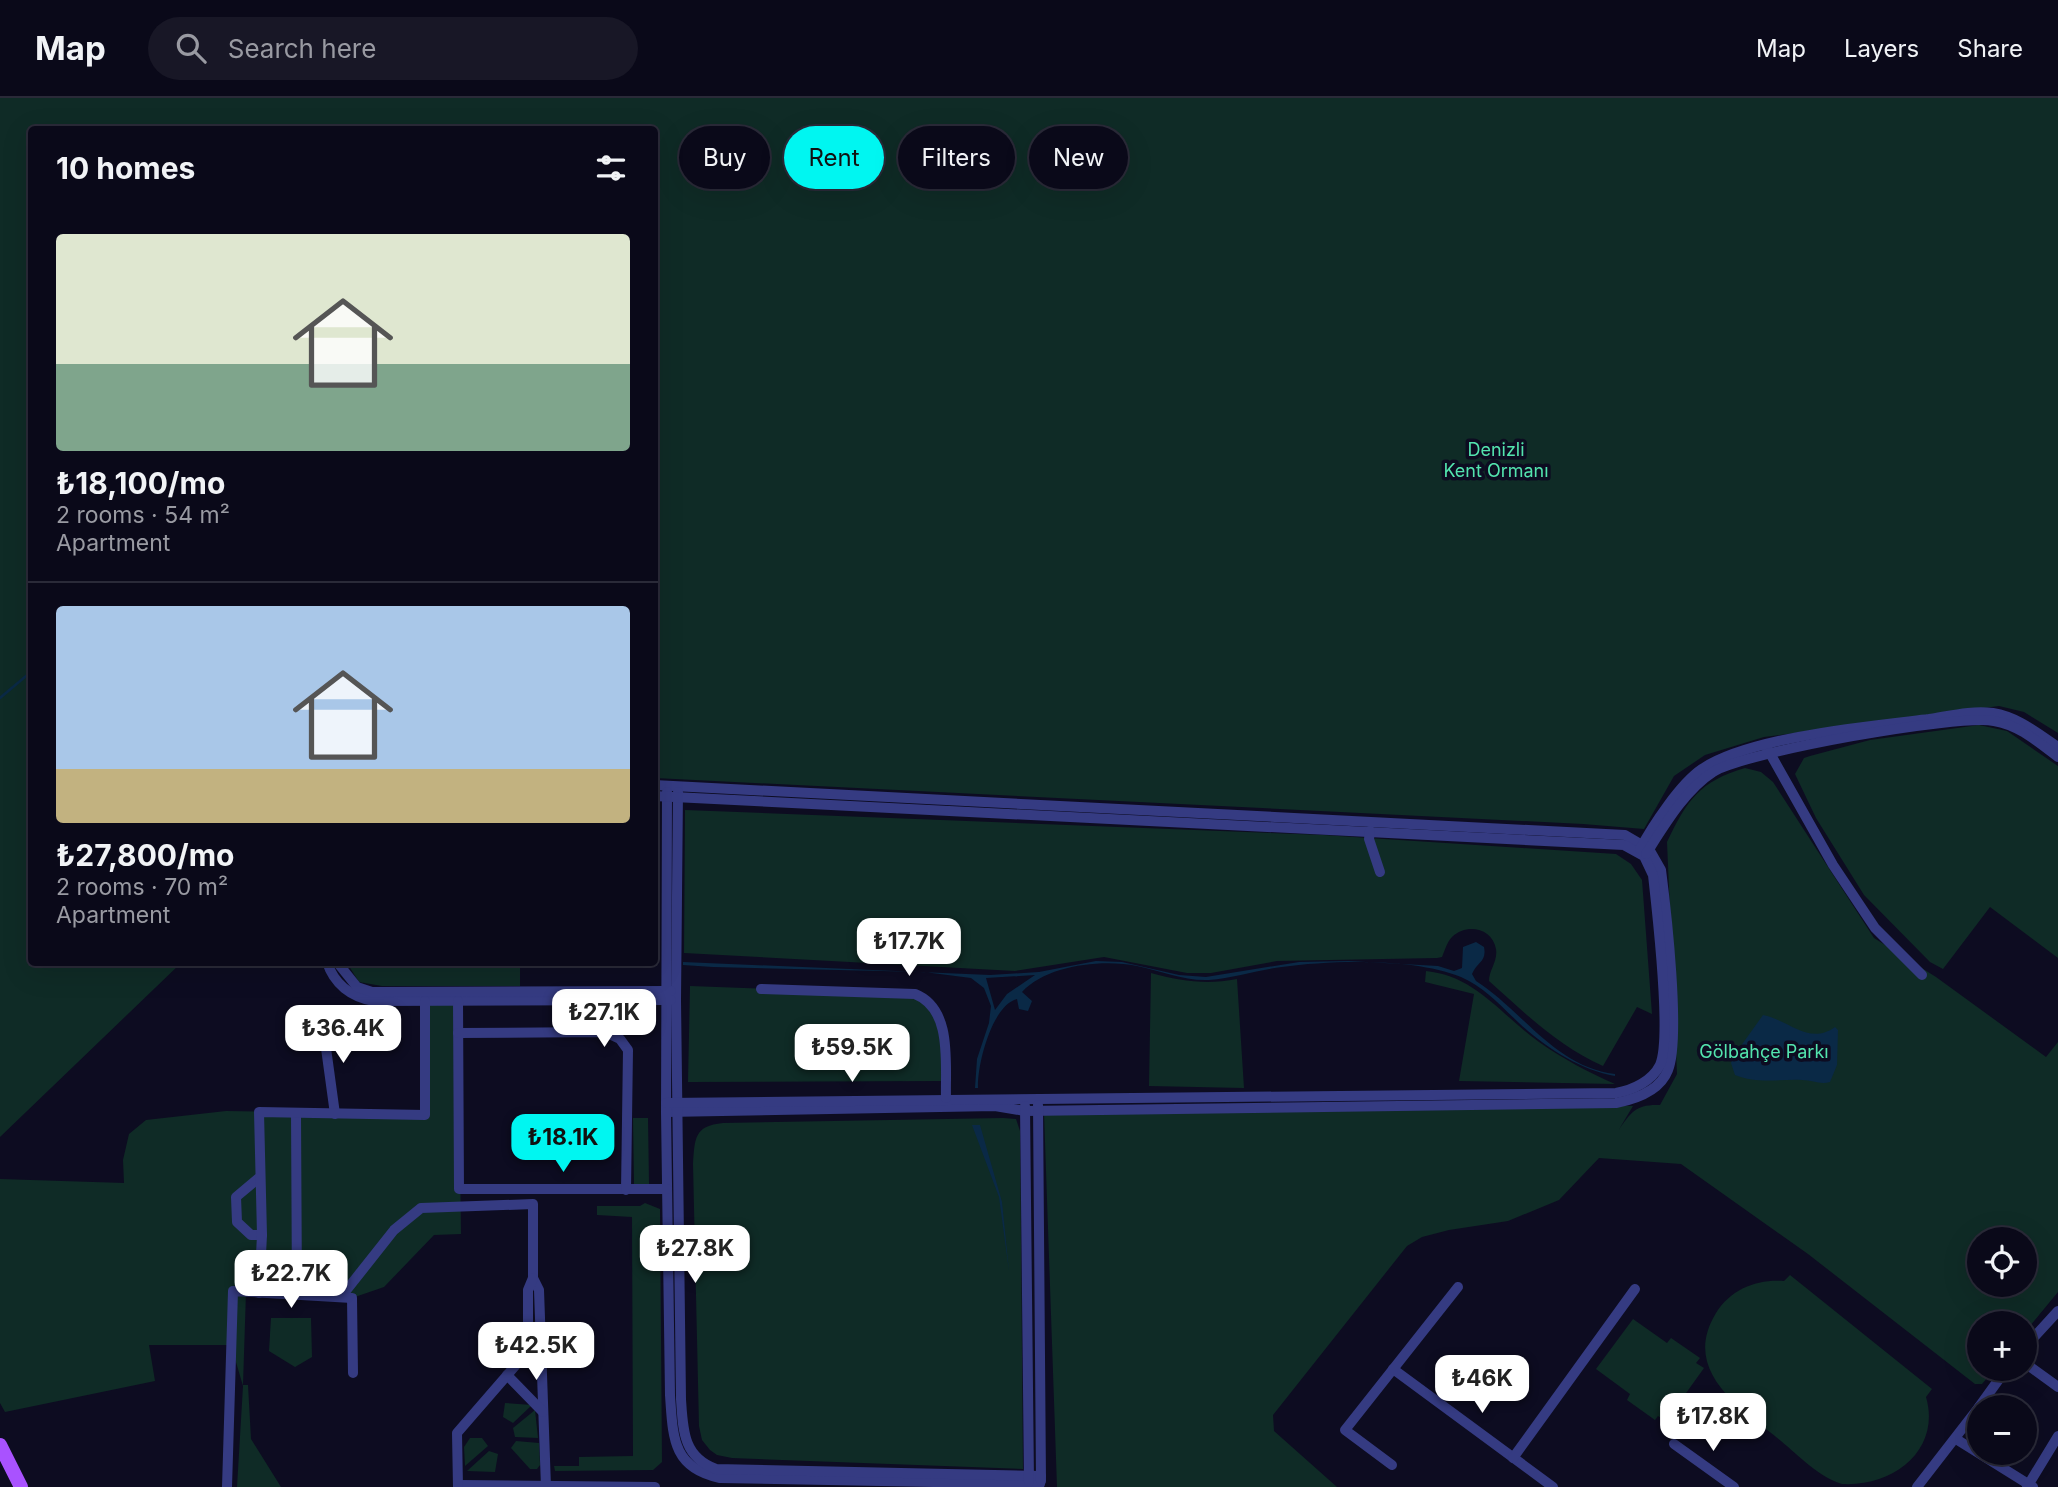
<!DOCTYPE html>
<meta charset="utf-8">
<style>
:root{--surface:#0a0919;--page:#181726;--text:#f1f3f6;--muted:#999aa2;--line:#2a2a38;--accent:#00f6f1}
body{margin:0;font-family:Inter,sans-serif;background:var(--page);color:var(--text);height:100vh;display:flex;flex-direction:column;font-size:26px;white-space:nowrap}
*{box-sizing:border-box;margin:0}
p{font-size:23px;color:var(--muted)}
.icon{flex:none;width:38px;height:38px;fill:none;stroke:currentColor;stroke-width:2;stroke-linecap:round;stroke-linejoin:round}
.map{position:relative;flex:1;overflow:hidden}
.details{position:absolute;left:28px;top:28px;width:630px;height:840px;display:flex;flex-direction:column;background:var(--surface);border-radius:7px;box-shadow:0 7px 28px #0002,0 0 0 2px var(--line)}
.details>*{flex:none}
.top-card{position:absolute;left:679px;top:28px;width:665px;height:63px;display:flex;gap:14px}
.controls{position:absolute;left:1967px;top:1129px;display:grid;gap:14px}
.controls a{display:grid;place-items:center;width:70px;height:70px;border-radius:50%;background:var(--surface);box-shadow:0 7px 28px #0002,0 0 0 2px var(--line);font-size:35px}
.price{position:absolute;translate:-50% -60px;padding:0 16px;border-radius:14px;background:#fff;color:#222;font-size:23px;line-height:46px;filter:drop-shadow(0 2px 4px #0008)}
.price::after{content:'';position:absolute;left:50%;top:42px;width:21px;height:16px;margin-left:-10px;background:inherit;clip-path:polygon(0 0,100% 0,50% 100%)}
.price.current{background:var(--accent);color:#111}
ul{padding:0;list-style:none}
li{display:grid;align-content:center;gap:14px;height:371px;padding:0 28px}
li+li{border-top:2px solid var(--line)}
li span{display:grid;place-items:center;height:217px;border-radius:7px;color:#555}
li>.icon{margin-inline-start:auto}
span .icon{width:126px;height:126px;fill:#fffc;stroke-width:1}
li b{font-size:30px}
h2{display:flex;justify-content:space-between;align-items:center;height:84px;padding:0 28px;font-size:30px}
.tag{padding:0 24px;border-radius:32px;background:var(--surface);box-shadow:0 7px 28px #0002,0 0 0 2px var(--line);font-size:24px;line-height:63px}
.tag.current{background:var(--accent);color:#111}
header{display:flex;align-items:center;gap:42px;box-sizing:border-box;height:98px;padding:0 35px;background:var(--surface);border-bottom:2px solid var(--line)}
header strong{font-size:33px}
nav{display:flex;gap:38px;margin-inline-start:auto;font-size:24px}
.search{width:490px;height:63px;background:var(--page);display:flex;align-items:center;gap:18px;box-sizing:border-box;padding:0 24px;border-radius:38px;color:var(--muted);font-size:26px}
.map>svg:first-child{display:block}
</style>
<header>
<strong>Map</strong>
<div class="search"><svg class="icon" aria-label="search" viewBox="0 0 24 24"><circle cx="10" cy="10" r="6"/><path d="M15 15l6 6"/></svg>Search here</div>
<nav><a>Map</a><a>Layers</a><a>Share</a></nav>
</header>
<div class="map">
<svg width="2058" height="1389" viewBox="0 0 2058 1389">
<rect width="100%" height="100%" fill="#0d0c21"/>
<g fill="#0f2b26" fill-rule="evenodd">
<path d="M0,0h2058v635l-34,-21 -25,-6 -235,31 -59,18 -31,21 -30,53 -61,-5 -928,-46 -1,-648h-622v832l149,1 -181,174z"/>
<path d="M1979,627l28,6 51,35v192l-68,-51 -47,62 -13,-7 -66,-67 -48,-77 -21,-44 9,-16 6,-2 60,-16z"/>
<path d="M1745,670l16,4 12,10 101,156 62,39 110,80 12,-15v250l-33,40v-9h-46v45l16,1 -13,15h-7l-167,-130 -127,-90 -82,-6 -40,42 -51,21 -59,9 -27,7 -15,9 -134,169 1,16 63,56h-280l-13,-374 361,-8 228,1 -15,25c13,-19 18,-27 42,-26l17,-31 -10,-232c20,-42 33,-61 78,-74zM1979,1141h46v45h-46z"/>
<path d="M685,712l638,25 293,19 15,10 11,16 10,134 -15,-7 -34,59c-45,-20 -77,-52 -114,-85 0,-11 9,-20 7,-32 -4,-21 -29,-26 -44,-12 -5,5 -7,13 -10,20l-5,1 -160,3 -66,12h-24l-83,-16 -89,14 -331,-18z"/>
<path d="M347,865h173v23h-138l-23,-4z"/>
<path d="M1426,873c50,5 75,44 113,71 24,17 49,30 76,42l-156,-3 15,-87 -49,-12z"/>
<path d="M1151,875c30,8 55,12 86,6l7,109 -95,-2z"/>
<path d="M690,888l225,8 27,28v59l-254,1z"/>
<path d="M425,903h33l3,233 -27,1 -50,52 -32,11 -106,-6 -3,93h5l3,54 30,48h-44l6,-101 -12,-41h-82l6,36 -150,31 -5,-9v-224l124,4 -1,-23 6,-26 17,-14 80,-9 198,4z"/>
<path d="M633,1020h15l1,66h-15z"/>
<path d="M1003,1020l13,1 4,12 3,338 -291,-11 -15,-3 -7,-5 -8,-10 -3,-14 -6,-262c2,-26 1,-38 30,-41z"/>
<path d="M645,1105l15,6 2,253 -9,8 -98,1 -1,-5h25v-9l54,-1 -1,-239 -35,-2v-9h43z"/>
<path d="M1790,1177l142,114 -6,8c15,51 -30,90 -84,87 -23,-7 -43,-28 -61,-43 -39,-32 -101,-69 -65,-128 15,-24 41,-34 68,-32z"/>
<path d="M271,1220h40l1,39 -17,10 -26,-16z"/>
<path d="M1633,1221l34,24 4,-5 29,20 -4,5 8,5 -38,53 -8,-5 -3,4 -28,-20 3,-6 -34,-25z"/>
<path d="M505,1305l27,2 -19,18 -10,-6z"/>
<path d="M535,1312l3,28 -23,-1 -2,-9z"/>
<path d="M470,1340h12l6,8 -23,20 -1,-19z"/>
<path d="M516,1343l23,2 1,22 -3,4h-7l-19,-21z"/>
<path d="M489,1353l9,3 -3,18 -28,-1z"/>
</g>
<g fill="#0a2946" fill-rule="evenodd">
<path d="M1476,844l8,5c3,15 -7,15 -12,27l4,7c47,30 79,86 139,93v2c-35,-6 -70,-29 -96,-53 -18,-17 -35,-36 -58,-46 -47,-19 -128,-17 -179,-10 -24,3 -48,11 -73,13 -26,1 -47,-9 -72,-14 -35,-7 -90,-1 -115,26l10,9 -4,10 -9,-2 -2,-10c-25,6 -40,66 -39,89h-3l2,-29 12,-36 2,-17 -7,-18 -13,-10 -47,-6 -211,-5 -30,-2v-3l307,13 49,-3 57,-11 26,1 57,13 27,2 93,-15 49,-1 90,5 16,5 8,-3 1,-21zM1035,877l-28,19 -12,16 -9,-32z"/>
<path d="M1763,917c26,5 46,31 72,12l3,3 -1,35 -7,17c-10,3 -17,-2 -28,-2 -23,-1 -45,4 -67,-5l-4,-12 2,-6z"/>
<path d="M972,1027h8l22,77 7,69 -10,-74z"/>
</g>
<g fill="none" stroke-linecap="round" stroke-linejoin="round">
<path stroke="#0a2946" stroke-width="2.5" d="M0,600l32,-27"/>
<g stroke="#353b82" stroke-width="10">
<path d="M1767,650l66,117 42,63 47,47"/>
<path d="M654,687l971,50 24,14 12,21c5,39 20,168 7,200 -8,21 -32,29 -52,33l-591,8 -30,-5 -329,6"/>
<path d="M667,694l-1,320 4,283c3,42 2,73 50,83l320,6"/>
<path d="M678,694l-2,208 5,399c2,31 2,58 35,70l325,7"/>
<path d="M654,698l970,49 20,11 9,19c4,36 19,162 7,190 -8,16 -27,25 -44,28l-950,10"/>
<path d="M1370,733l-1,8 11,33"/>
<path d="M1640,751c13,-24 40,-65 62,-80 47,-32 168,-43 227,-50 20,-3 43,-9 64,-6 25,4 44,20 65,34"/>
<path d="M1646,756c18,-28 39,-64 67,-82 31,-20 244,-58 281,-51 25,4 44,21 64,36"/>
<path d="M327,864c7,22 24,35 47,39l297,-1"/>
<path d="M337,864l20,25 15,5 299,-1"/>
<path d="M761,891l154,5c38,15 30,70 31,104"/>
<path d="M458,903l1,188h208"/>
<path d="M322,921l13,95"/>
<path d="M458,935l147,-1 15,7 8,11 -2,140"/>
<path d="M1038,1007l3,376"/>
<path d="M1025,1008l4,376"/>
<path d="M296,1015l1,182"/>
<path d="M260,1079l-24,20 1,25 14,13h11"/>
<path d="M259,1195l3,-58 -3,-123 166,3v-114"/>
<path d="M341,1199l53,-67 27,-22 112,-4v74l6,12 7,197"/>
<path d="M2025,1249l33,-36"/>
<path d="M2025,1265l33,24"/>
<path d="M1393,1271l160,118"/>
<path d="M507,1277l36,37"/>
<path d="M1979,1309l28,-39"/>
<path d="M1956,1341l77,48"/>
<path d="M1674,1346l60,43"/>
<path d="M1513,1360l122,-169"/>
<path d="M1392,1367l-47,-35 113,-143"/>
<path d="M458,1387l197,2"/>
<path d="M227,1389l6,-196 119,7 1,75"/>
<path d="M458,1389l-1,-54 71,-82v-61l5,-12"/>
<path d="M1917,1389l62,-80"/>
<path d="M2027,1389l31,-51"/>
</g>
<path stroke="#a952ff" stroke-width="14" d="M0,1347l21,42"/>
</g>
<g text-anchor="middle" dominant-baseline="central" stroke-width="7" stroke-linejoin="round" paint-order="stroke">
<g font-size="18" fill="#53e4ae" stroke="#0d0c21">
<text x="1496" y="351">Denizli<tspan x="1496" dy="21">Kent Ormanı</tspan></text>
<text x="1764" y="953">Gölbahçe Parkı</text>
</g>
</g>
</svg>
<div class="controls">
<a><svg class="icon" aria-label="locate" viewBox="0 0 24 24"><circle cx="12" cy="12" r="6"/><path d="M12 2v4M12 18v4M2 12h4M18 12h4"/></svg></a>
<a>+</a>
<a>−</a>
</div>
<b class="price" style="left:909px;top:880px">₺17.7K</b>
<b class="price" style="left:604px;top:951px">₺27.1K</b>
<b class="price" style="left:343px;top:967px">₺36.4K</b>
<b class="price" style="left:852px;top:986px">₺59.5K</b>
<b class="price current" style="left:563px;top:1076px">₺18.1K</b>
<b class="price" style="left:695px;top:1187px">₺27.8K</b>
<b class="price" style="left:291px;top:1212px">₺22.7K</b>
<b class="price" style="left:536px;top:1284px">₺42.5K</b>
<b class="price" style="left:1482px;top:1317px">₺46K</b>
<b class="price" style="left:1713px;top:1355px">₺17.8K</b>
<div class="top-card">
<a class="tag">Buy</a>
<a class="tag current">Rent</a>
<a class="tag">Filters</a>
<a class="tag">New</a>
</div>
<section class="details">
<h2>10 homes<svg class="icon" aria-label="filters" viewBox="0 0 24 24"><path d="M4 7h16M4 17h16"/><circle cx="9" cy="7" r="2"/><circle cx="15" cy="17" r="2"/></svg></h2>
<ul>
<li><span style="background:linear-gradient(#dfe7d0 60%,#7fa58c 0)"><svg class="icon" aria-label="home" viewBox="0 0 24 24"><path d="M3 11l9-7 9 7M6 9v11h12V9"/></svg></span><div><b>₺18,100/mo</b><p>2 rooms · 54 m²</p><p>Apartment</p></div></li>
<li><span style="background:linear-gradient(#a9c7e8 75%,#c2b280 0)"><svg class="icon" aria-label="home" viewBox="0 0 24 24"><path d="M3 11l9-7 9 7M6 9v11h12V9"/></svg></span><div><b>₺27,800/mo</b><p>2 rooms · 70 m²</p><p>Apartment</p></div></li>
</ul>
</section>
</div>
